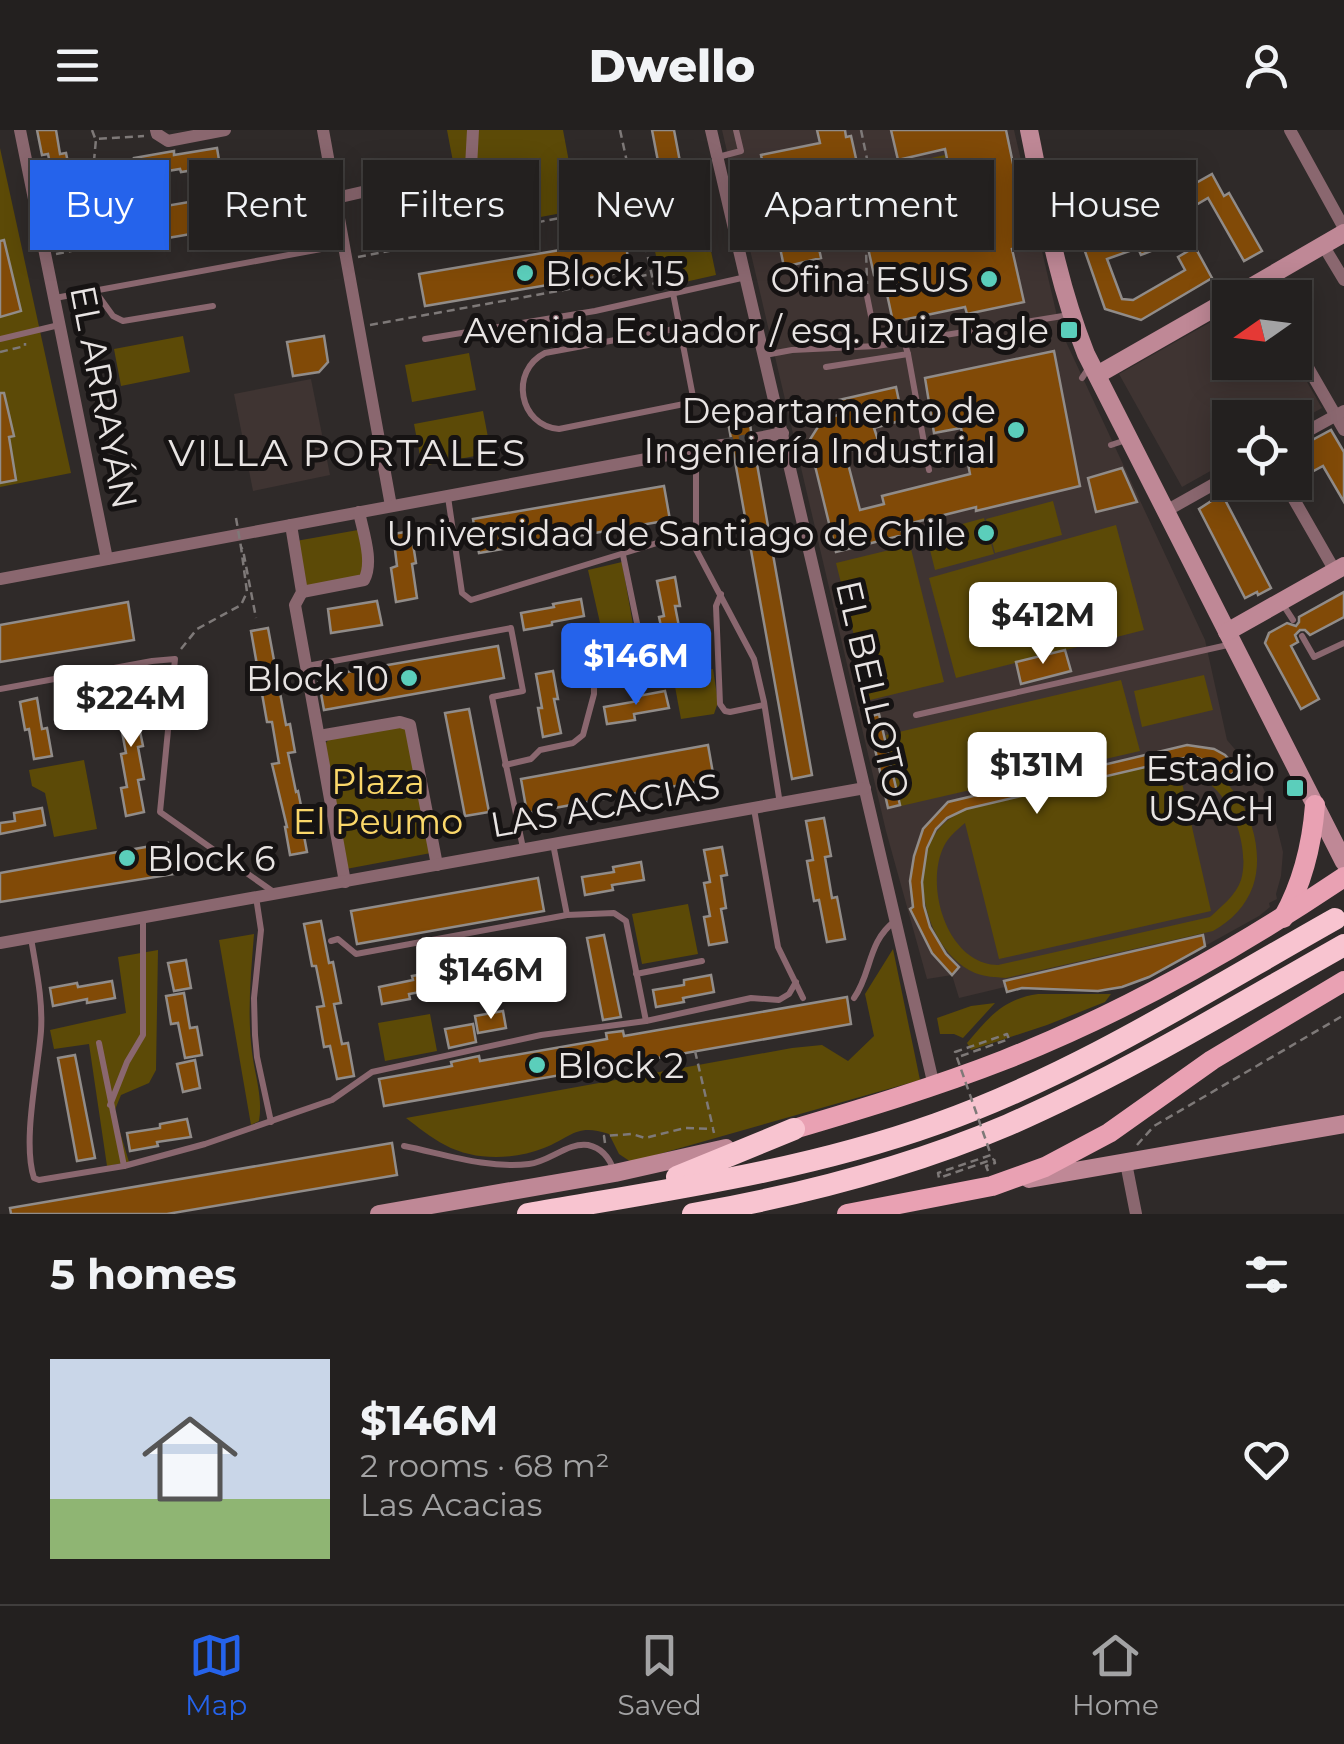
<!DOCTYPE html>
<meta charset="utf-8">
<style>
:root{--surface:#23201f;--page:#2f2d2c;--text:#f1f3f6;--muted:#a3a3a4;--line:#403e3d;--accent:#2563eb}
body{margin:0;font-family:Montserrat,sans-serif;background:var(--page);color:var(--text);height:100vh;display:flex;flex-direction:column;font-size:38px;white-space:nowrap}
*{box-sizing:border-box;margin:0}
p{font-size:32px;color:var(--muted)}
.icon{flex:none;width:55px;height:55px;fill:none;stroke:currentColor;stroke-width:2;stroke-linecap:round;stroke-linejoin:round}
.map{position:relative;height:1084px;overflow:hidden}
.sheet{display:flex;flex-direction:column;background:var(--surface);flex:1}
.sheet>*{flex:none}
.top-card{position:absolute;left:30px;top:30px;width:1285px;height:90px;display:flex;gap:20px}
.needle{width:65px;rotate:256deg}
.tools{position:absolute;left:1212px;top:150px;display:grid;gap:20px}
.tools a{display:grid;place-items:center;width:100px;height:100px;border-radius:0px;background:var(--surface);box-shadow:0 5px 25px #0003,0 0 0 2px var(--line);font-size:50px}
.price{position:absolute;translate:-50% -85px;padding:0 22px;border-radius:10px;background:#fff;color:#222;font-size:32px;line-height:65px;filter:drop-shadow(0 2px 5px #0008)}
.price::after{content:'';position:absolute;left:50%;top:60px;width:30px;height:22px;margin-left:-15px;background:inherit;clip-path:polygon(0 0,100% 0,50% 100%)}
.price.active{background:var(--accent);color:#fff}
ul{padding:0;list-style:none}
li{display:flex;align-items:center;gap:30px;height:250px;padding:0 50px}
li+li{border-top:2px solid var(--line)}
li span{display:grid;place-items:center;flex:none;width:280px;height:200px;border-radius:0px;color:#555}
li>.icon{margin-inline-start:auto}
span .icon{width:120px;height:120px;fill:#fffc;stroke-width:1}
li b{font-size:42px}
h2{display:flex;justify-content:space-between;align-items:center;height:120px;padding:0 50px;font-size:42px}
.chip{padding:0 35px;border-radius:0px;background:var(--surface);box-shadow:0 5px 25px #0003,0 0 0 2px var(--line);font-size:35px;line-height:90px}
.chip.active{background:var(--accent);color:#fff}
header{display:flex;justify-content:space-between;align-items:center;height:130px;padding:0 50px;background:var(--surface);font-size:45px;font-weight:800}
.dock{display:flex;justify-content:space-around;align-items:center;height:140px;border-top:2px solid var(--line);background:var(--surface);font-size:28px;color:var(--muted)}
.dock a{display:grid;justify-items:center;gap:5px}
.dock .active{color:var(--accent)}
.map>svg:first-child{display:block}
</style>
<header><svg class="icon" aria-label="menu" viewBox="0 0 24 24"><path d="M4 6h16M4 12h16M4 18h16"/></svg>Dwello<svg class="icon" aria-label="person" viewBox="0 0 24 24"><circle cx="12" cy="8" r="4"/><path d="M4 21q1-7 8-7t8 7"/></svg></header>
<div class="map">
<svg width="1344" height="1084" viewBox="0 0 1344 1084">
<rect width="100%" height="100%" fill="#2f2a29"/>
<g fill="#3f3432">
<path d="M722,0h292l46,199 145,311 22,100 30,35 15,32 11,45 -2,24 -5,18 1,5 -8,4 1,4 -11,9 -110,61 -37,12 -14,2 -75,-3 -16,4 -2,-5 -46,11 -7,-23 -25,4 -41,-148z"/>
<path d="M1230,181v51l65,-1 27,47 -27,15v-5h-65v42l-48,27 -63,-113z"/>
<path d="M311,249l19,96 -77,16 -19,-97z"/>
</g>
<g fill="#5c4a07" fill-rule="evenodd">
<path d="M447,0h116l15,80 -59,11 -8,-42 -92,19 -2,-22 37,-9z"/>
<path d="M0,18l71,325 -71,14z"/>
<path d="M945,25l13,66 -39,7 -3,-10 -83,18 -11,-55z"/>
<path d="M706,97l10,48 -53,12 -11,-49z"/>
<path d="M183,206l7,36 -69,14 -7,-37z"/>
<path d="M469,223l7,37 -64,12 -7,-37z"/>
<path d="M483,281l8,42 -69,13 -8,-42z"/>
<path d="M1053,371l9,34 -67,18 -9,-34z"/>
<path d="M984,388l10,36 -59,16 -9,-36z"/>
<path d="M1116,395l28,105 -188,48 -27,-100z"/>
<path d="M358,400l7,38 -2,10 -57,10 -10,-47z"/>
<path d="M910,415l34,137 -74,18 -34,-137z"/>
<path d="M622,432l17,97 -48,11 -6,-28 18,-6 -15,-66z"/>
<path d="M713,539l5,33 -4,12 -33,5 -8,-43z"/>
<path d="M1204,545l9,35 -71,17 -8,-36z"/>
<path d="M1121,550l19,71 -239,55 -15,-71z"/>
<path d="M400,595l9,5 22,123 -85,16 -21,-125 5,-6z"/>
<path d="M84,630l13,69 -43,8 -9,-44 -13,-7 -3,-16z"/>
<path d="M1174,630c58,-2 96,75 79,126 -7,20 -22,35 -40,45l-207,47c-11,-1 -21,-1 -31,-5 -47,-21 -67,-96 -40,-139 8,-12 19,-19 31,-25zM1180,644c45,-3 72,69 61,106 -5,15 -20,27 -31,37l-212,48c-51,-1 -74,-79 -54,-119 5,-10 13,-16 21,-23l34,136 212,-48z"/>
<path d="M688,774l10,50 -56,10 -10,-50z"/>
<path d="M254,804c-3,39 -7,79 -2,118 3,24 11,45 7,69l-8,4 -32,-185z"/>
<path d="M893,819l27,131 -289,82 -12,-8 -10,-20c-33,-11 -37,3 -65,14 -30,12 -70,13 -99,-3 -14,-7 -27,-18 -39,-27l386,-70 30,-3 26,16 26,-25 -9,-42z"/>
<path d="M158,820l-2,120 -7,13 -28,12 -7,17 15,50 -22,4 -18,-122 -35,5 -4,-19 76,-17 -8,-56z"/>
<path d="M1038,864h73l-6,8 -58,23 -76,25 -4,-7c22,-26 36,-44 71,-49z"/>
<path d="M995,873l-32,35 -9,-4h-14l-3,-16 34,-12z"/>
<path d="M430,884l7,37 -52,10 -7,-38z"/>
</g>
<g fill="#814a07" stroke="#918c89" stroke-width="2.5">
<path d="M37,0h19l4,24 6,-1 8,39 -6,1 8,42 -18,3 -7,-39 6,-1 -9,-44 -6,1z"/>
<path d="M652,0h22l17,90 -21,4z"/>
<path d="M817,0h28l1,7 5,-1 8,36 -54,11 16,75 -37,9 -23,-112 59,-12z"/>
<path d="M891,0h115l24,115 -18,4 12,53 -57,12 -2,-7 -72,15 -6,-28 12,-2 -5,-21 -20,4 -6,-27 93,-21 -16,-78 -47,11z"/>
<path d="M217,18l3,18 -39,6 -1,-3 -43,7 -3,-18 40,-7v4z"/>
<path d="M602,42l6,28 -18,4 -5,-28z"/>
<path d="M1212,44l12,22 5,-3 33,58 -18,10 -36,-63 -19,11 -9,-17z"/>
<path d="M300,53l7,31 -203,35 -8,-31z"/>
<path d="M508,69l3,18 -83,11 -3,-18z"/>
<path d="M1144,87l12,32 -15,6 -3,-7 -31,11 15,40 11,1 52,-30 -7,-13 17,-10 17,31 -71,42 -36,-11 -25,-72 16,-6 4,10 34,-11 -3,-8z"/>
<path d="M625,109l5,32 -205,35 -6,-32z"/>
<path d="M4,110l17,71 -21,6v-76z"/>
<path d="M324,206l4,26 -9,10 -26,4 -6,-34z"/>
<path d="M1054,221l26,135 -104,25v-4l-76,19 3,9 -67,17 -27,-111 14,-22 19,-5 -3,-14 57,-13 7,33 -29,8 5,15 -34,9 15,58 24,-6 -2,-8 88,-22 -9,-46 -27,5 -9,-55z"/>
<path d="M0,263h4l10,43 -5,1 7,43 -16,3z"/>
<path d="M749,286l2,15 -3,8 6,8 58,328 -20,4 -64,-357z"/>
<path d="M1331,300l13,22v50l-21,-36 -28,15v-27l10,-6 -2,-3z"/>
<path d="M1122,338l15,34 -41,10 -8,-34z"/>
<path d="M664,356l6,34 -191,33 -6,-34z"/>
<path d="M1222,364l49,94 -13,7 -1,-3 -12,6 -46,-89z"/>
<path d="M411,401l5,32 -4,1 5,34 -21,4 -5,-34 6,-2 -4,-32z"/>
<path d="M675,447l5,29h-5l7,36 -17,3 -6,-28 5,-1 -7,-35z"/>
<path d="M1344,462v25l-34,18 -5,-5h-5l-5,5 3,7 -7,4 28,53 -18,10 -36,-66 4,-10 18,-10 9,3 3,-4v-5z"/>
<path d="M581,469l3,17 -32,6v3l-28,5 -3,-17 33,-6 -1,-3z"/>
<path d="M377,471l5,24 -51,8 -3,-24z"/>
<path d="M128,472l6,38 -134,22v-37z"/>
<path d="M268,498l18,97 4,-1 5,28 -7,1 8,39 2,-1 6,29h-3l6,32 -17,3 -5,-28h2l-15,-63 7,-1 -7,-41h-5l-16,-91z"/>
<path d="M498,516l6,32 -180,32 -6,-33z"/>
<path d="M1065,520l6,21 -50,13 -5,-22z"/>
<path d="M553,541l5,28h-4l7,34 -18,4 -5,-29h4l-6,-34z"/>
<path d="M136,553l5,28 -5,1 7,34 -5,1 6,32 -6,1 6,32 -18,4 -5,-28 6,-1 -6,-33 5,-1 -6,-32 5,-1 -7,-34z"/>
<path d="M665,561l4,17 -35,6 1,6 -28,4 -3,-17 34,-6v-5z"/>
<path d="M37,568l5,31 5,-1 5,28 -18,3 -5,-30 -4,1 -5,-28z"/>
<path d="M469,579l20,103 -24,4 -20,-103z"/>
<path d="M879,584l21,91 -12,3 -20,-91z"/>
<path d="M708,615l6,34 -187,34 -6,-34z"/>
<path d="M1187,615l27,4 11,6 13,14 -11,9 -21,-17 -10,-4 -12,1 -218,51 -19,9 -11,11 -9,19 -5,34 2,24 6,21 16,27 13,13 -7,8 -20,-22 -22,-44 3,-2 -3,-26 4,-25 9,-27 25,-27z"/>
<path d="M42,678l3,17 -45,9v-11l15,-2 -1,-8z"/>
<path d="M824,688l7,38 -6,1 7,41 5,-1 8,42 -18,3 -8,-42 -5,1 -7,-40 6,-1 -7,-39z"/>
<path d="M168,713l6,31 -174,28v-29z"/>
<path d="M722,717l5,28 -6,1 5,32 -5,1 6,33 -18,3 -5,-28 6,-1 -6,-33 6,-1 -6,-32z"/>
<path d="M641,732l3,18 -32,5 1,5 -28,5 -3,-18 32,-5 -1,-5z"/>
<path d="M538,748l6,33 -187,33 -6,-33z"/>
<path d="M321,791l8,42 4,-1 8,41 -7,1 8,40 6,-1 6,33 -17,3 -7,-33 -6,1 -7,-40 7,-1 -8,-40h-4l-8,-42z"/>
<path d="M604,805l17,82 -18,3 -16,-82z"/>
<path d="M1203,805l2,11 -56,31 -27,10 -24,4 -76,-3 -15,4 -3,-11z"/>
<path d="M548,820l3,17 -31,6 1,4 -28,5 -3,-18 31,-6 -1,-3z"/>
<path d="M186,830l5,28 -17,3 -6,-28z"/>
<path d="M440,841l3,17 -34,6 1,5 -28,5 -3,-17 34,-7 -1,-4z"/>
<path d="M711,845l3,17 -31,6 1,4 -28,5 -3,-17 31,-5v-5z"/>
<path d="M112,851l3,17 -28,5v-4l-34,7 -3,-18 27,-5 1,4z"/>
<path d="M184,863l6,35 7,-1 5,28 -17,3 -7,-35 -7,1 -5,-28z"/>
<path d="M847,867l4,27 -467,82 -5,-27 73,-13 -1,-4 28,-6 1,5 127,-22 -1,-6 17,-2 1,5z"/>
<path d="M503,881l3,17 -28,5 -3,-17z"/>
<path d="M473,894l3,18 -27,6 -4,-19z"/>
<path d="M75,925l20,103 -18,3 -19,-103z"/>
<path d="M195,930l5,28 -17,4 -6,-28z"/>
<path d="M187,989l4,18 -34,5 1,4 -28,5 -3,-18 33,-5v-4z"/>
<path d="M392,1013l5,32 -230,39h-156l-1,-6z"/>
</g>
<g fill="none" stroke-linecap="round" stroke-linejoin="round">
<path stroke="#4b4645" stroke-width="12" stroke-dasharray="12 6" stroke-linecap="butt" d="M722,315l36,-7"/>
<g stroke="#7e7978" stroke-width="2.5" stroke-dasharray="8 5" stroke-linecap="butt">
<path d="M92,0l3,8"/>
<path d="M620,0l34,155"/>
<path d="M861,0l19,91 -14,28 1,35"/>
<path d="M56,124l30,-6 10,-109 48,-3"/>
<path d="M358,127l279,-54"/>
<path d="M370,195l282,-51"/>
<path d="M0,222l25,-6v-3"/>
<path d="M181,519l16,-20 44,-24 6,-13 -6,-45 2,3 13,68"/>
<path d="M695,921l18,77"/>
<path d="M605,1013l-1,-7 28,-2 13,4 40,-10 28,1 1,4"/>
<path d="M1137,1015l17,-19 190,-111"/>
<path d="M988,1041l-2,-5 9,-3 -1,-4"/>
</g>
<g stroke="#8a676f" stroke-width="6">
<path d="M718,27l23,-6 -5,-21"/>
<path d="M95,161l18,25 10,5 90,-15"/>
<path d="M673,163l21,109 -135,27c-40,-3 -50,-58 -14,-76l135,-25"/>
<path d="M867,166l10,50"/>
<path d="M55,168l288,-53"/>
<path d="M0,209l59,-14"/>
<path d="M425,209l170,-28 151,-34"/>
<path d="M908,224l21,116"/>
<path d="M765,225l27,-5 85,-4 192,-31"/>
<path d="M826,237l82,-13 -4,-13"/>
<path d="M1082,248l8,-12"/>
<path d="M1111,315l18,-6"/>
<path d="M696,320v96"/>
<path d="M448,367l14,96 9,7 209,-64 11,4 63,119 10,43 16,102"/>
<path d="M623,425l22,107"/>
<path d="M721,464l-5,12 4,98 5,7 5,1 34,-7"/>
<path d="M1282,473l11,17"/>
<path d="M1302,506l12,21 30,-14"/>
<path d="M307,536l204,-38 12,63 -31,6 31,151"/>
<path d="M0,559l152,-28 23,-2 -15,153 115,81"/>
<path d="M916,585l316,-71"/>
<path d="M505,635l26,-6 9,-9 33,-7 10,-8 11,-41v-20l72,-16"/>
<path d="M754,679l24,138 25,51"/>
<path d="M553,714l14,71"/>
<path d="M256,767l5,33 -7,68 1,37 2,22 14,65"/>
<path d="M31,808c5,31 12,61 10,93 -3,40 -19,111 -7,147l5,2 85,-14 81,-22 127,-44 40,-28 169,-37 105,-14 105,-23 28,2 10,-6 7,-12"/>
<path d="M331,811l7,-2 18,15 211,-39 47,-2 12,8 20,100"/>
<path d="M636,844l66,-13"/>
<path d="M854,868c18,-25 13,-56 41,-77"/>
<path d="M99,913l25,123"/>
<path d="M110,975l17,-43 16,-27v-116"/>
<path d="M404,1016c40,8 84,23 125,18 20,-2 39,-22 59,-19 14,3 22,14 26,26"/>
</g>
<g stroke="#8a676f" stroke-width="12">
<path d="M20,0l87,429"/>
<path d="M156,0l1,4 11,7 57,-11"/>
<path d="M323,0l68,376"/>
<path d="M711,0l223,956"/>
<path d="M1290,0l54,98"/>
<path d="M336,68l135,-31 2,-37"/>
<path d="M1323,115l21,35"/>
<path d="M1295,215l49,85"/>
<path d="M758,308l25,-5"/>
<path d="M1295,308l49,-27"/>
<path d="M1284,352l51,89"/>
<path d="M1166,381l64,-36"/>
<path d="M291,395l11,67 -7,13 50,277"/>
<path d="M0,449l722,-134"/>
<path d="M302,462l62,-12c10,-18 -1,-48 -5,-68"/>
<path d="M319,606l81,-14 10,3 27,140"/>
<path d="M0,813l865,-155"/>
<path d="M1126,1033l10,51"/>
</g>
<g stroke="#bf8896" stroke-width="18">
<path d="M1029,0c16,78 27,149 57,224l258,508"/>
<path d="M1232,168l112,-65"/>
<path d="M1097,245l133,-76"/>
<path d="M1227,502l117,-66"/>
<path d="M1029,1049l315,-55"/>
<path d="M379,1084l236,-41 111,-25"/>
</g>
<g stroke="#e9a1b3" stroke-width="20">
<path d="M1283,788c19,-34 29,-74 32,-113"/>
<path d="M794,999c71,-21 141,-42 210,-69 119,-47 233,-111 340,-183"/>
<path d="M847,1084l145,-28 53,-19 64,-34 103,-73 132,-79"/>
</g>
<g stroke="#f8c4d0" stroke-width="22">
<path d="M677,1047l117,-48"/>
<path d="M528,1084c138,-24 276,-43 408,-90 141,-50 269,-132 399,-205"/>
<path d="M693,1084c108,-19 214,-46 315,-89 117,-51 226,-118 336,-180"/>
</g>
<g stroke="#7e7978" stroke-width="2.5" stroke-dasharray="8 5" stroke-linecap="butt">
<path d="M236,388l5,29"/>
<path d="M961,926l48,-17 -2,-5 -52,18 36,103 -53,18 1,5 55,-19"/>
</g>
</g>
<g fill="#5bcebb" stroke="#161313" stroke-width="4">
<circle cx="525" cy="143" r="10"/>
<circle cx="989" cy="149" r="10"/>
<rect x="1059" y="190" width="20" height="20" rx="5"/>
<circle cx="1016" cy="300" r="10"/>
<circle cx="986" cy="403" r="10"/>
<circle cx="409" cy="548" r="10"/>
<rect x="1285" y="648" width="20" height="20" rx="5"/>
<circle cx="127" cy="728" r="10"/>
<circle cx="537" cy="935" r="10"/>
</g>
<g text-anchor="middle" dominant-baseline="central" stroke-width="10" stroke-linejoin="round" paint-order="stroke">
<g font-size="35" fill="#e8e4e3" stroke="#161313" text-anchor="end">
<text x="545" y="143" text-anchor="start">Block 15</text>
<text x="969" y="149">Ofina ESUS</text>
<text x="1049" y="200">Avenida Ecuador / esq. Ruiz Tagle</text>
<text x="996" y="280">Departamento de<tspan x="996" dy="40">Ingeniería Industrial</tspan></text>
<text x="966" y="403">Universidad de Santiago de Chile</text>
<text x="389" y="548">Block 10</text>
<text x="1275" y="638">Estadio<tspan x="1275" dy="40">USACH</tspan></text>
<text x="147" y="728" text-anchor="start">Block 6</text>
<text x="557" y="935" text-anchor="start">Block 2</text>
</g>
<g font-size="35" fill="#e8e4e3" stroke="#161313">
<text transform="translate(104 267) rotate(79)">EL ARRAYÁN</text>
<text transform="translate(873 559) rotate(77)">EL BELLOTO</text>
<text transform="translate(605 675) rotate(-10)">LAS ACACIAS</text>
</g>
<g font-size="35" fill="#fad76a" stroke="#161313">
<text x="378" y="651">Plaza<tspan x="378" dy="40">El Peumo</tspan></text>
</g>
<g font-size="38" letter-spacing="2.5" fill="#e8e4e3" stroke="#161313">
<text x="348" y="322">VILLA PORTALES</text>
</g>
</g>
</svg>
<div class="tools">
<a><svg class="needle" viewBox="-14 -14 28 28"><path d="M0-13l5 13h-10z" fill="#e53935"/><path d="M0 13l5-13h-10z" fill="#a3a3a4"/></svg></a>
<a><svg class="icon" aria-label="locate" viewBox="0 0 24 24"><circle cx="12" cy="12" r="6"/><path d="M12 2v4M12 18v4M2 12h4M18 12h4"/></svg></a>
</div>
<b class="price" style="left:1043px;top:537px">$412M</b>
<b class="price active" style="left:636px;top:578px">$146M</b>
<b class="price" style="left:131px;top:620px">$224M</b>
<b class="price" style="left:1037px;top:687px">$131M</b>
<b class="price" style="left:491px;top:892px">$146M</b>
<div class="top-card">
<a class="chip active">Buy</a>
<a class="chip">Rent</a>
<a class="chip">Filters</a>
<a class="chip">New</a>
<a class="chip">Apartment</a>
<a class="chip">House</a>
</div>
</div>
<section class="sheet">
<h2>5 homes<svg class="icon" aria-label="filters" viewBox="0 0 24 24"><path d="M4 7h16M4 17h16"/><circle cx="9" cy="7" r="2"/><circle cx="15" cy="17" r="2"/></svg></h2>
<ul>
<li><span style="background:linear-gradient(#c9d6e8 70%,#8fb573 0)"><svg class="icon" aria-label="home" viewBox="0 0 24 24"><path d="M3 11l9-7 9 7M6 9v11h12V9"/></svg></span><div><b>$146M</b><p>2 rooms · 68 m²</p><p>Las Acacias</p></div><svg class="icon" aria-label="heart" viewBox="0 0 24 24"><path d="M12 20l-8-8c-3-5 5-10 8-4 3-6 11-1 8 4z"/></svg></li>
</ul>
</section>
<nav class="dock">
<a class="active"><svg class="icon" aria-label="map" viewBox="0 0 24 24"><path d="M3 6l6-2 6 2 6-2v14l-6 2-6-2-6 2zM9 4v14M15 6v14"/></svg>Map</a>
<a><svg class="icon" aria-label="saved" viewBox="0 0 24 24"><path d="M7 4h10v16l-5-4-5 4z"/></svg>Saved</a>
<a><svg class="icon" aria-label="home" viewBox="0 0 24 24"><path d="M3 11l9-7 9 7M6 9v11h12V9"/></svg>Home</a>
</nav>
